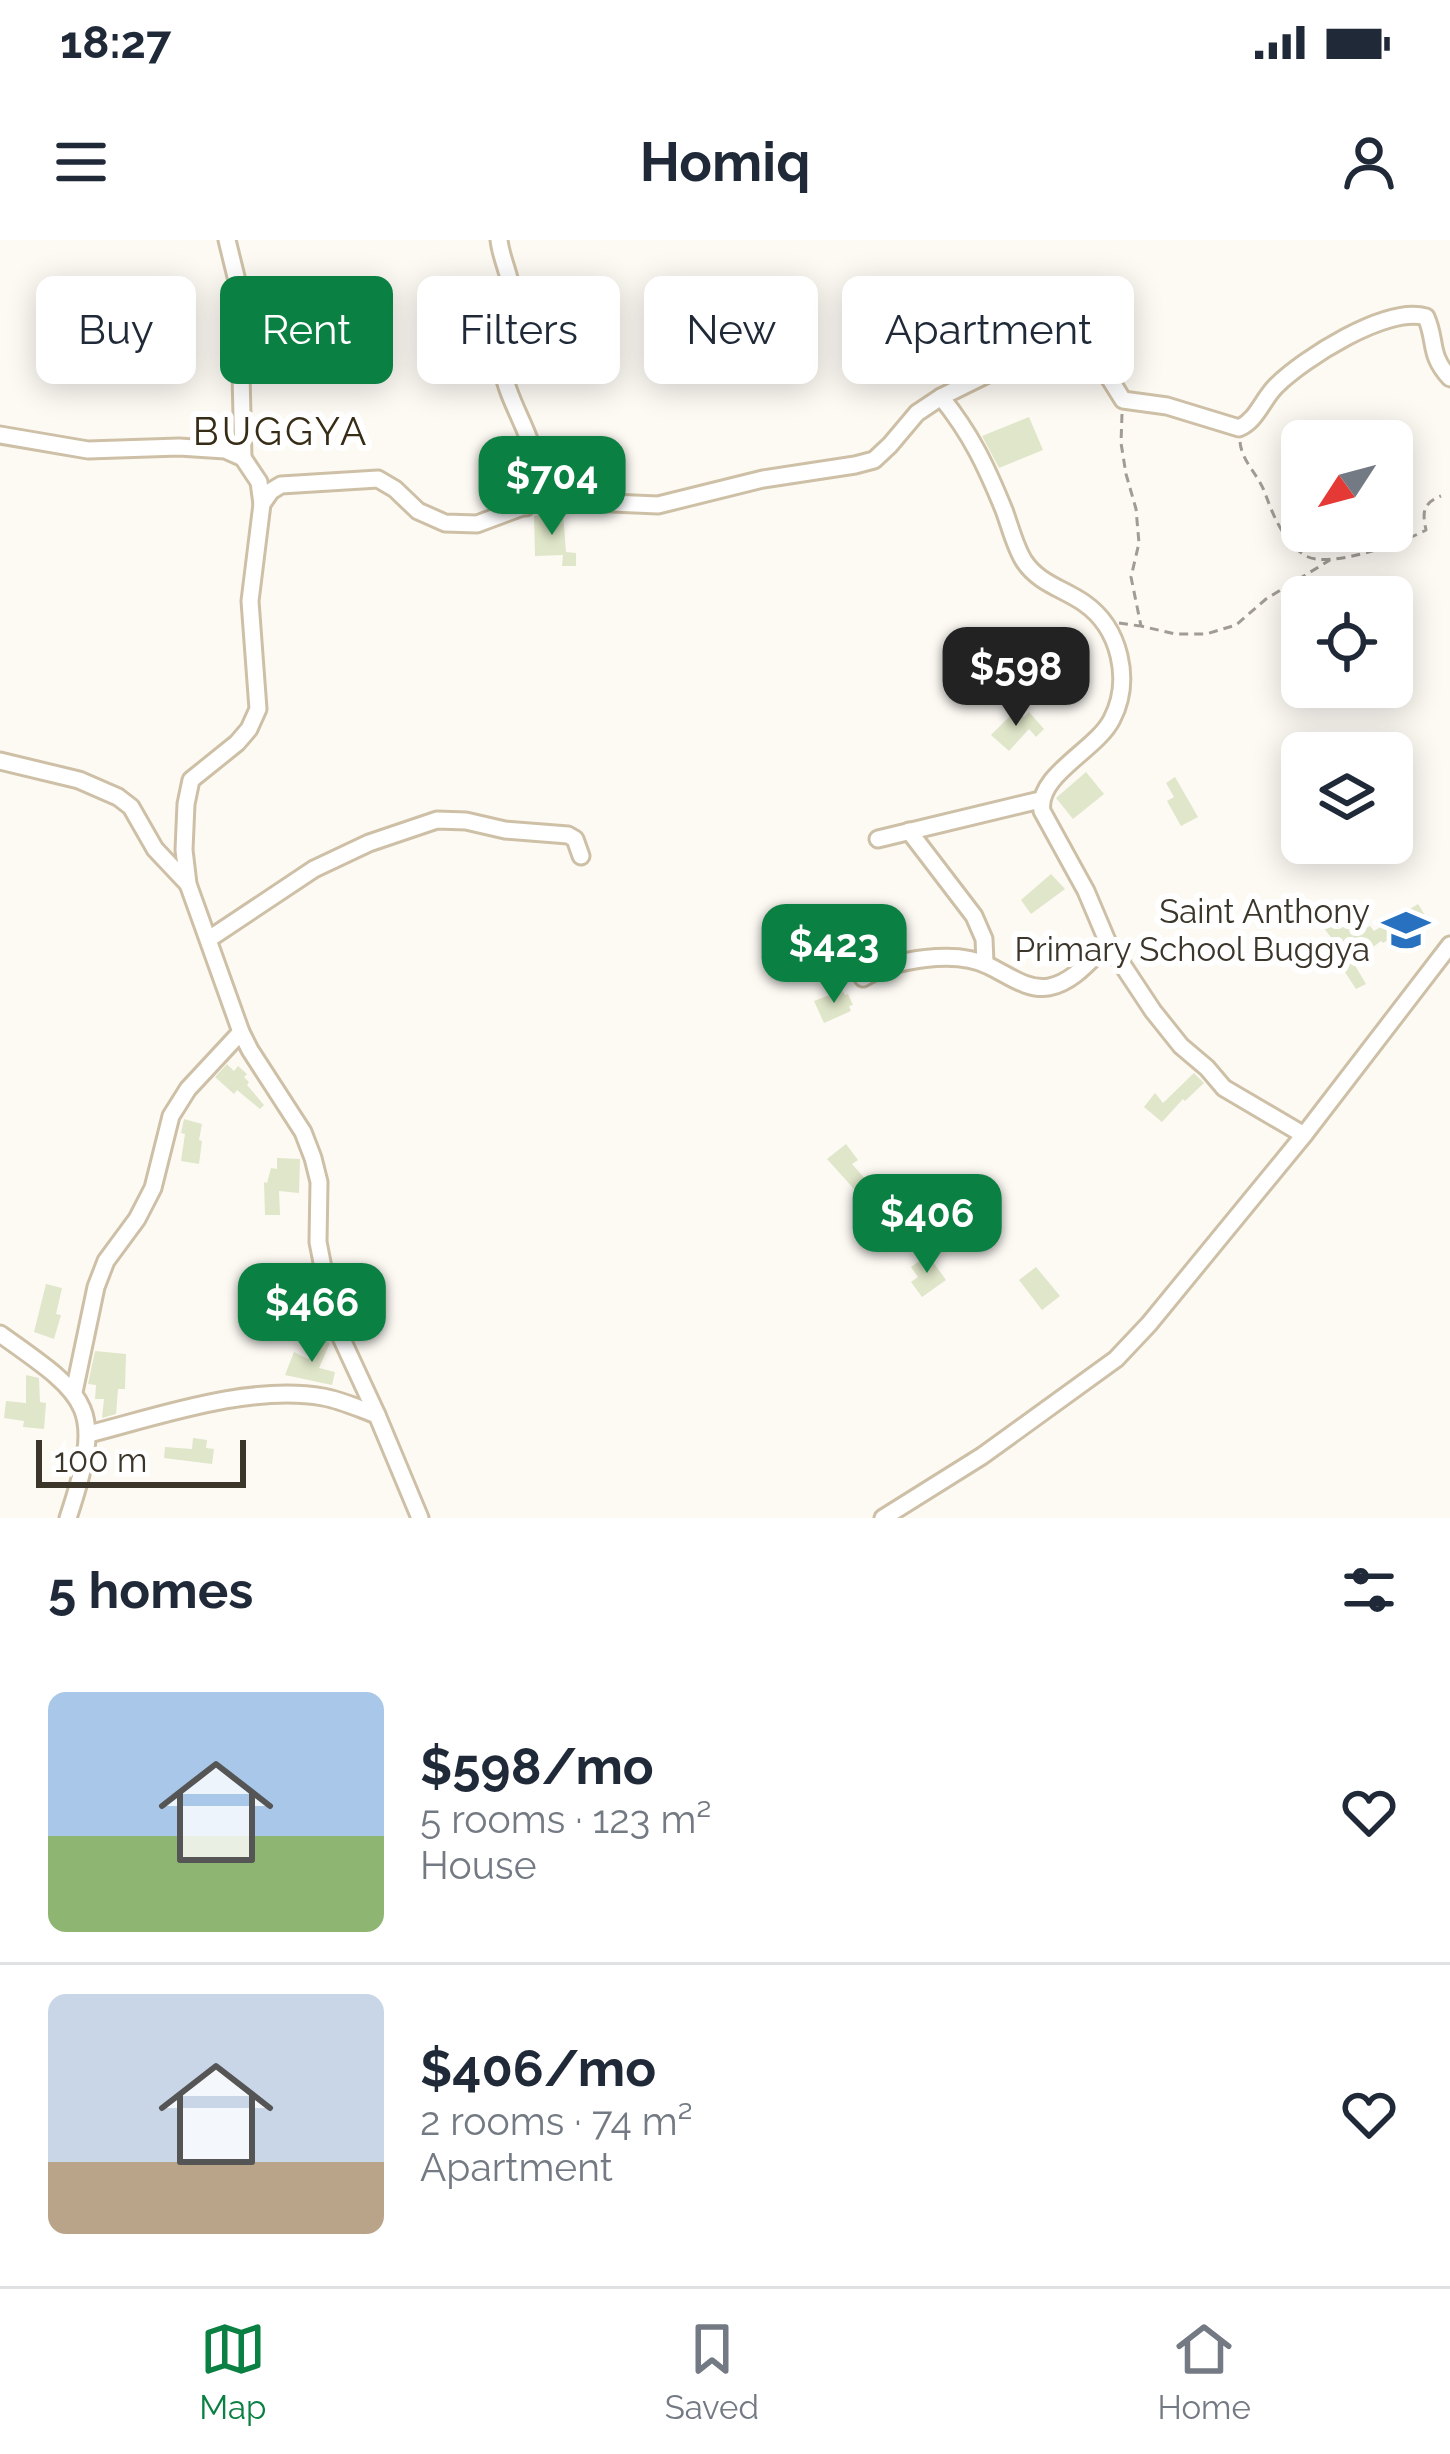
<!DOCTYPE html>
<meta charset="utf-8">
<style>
:root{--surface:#fff;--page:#f2f2f3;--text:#1f2937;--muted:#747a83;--line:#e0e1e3;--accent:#0b8043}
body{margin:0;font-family:Raleway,sans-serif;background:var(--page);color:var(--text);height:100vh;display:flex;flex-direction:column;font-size:45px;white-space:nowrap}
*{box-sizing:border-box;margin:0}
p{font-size:39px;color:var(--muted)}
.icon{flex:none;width:66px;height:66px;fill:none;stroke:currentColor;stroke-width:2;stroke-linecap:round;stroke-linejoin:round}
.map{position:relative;height:1278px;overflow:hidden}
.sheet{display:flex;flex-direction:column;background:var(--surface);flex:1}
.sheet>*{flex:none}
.hud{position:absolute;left:36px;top:36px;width:1380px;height:108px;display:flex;gap:24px}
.needle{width:78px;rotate:234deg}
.controls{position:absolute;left:1281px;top:180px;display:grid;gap:24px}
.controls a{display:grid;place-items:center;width:132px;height:132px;border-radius:18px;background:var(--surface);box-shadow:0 6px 30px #0003;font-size:60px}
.scale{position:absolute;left:36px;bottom:30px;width:210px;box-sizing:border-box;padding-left:12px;border:6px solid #3b352a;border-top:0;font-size:33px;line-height:42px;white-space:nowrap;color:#3b352a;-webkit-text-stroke:9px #fff;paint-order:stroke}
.price{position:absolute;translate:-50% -102px;padding:0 27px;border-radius:24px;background:var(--accent);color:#fff;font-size:39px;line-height:78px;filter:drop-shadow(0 3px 6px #0008)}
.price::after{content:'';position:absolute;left:50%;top:72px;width:36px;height:27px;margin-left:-18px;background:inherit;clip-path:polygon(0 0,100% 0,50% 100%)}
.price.active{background:#222;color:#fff}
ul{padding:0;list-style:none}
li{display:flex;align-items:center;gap:36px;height:300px;padding:0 48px}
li+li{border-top:3px solid var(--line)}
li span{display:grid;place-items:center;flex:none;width:336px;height:240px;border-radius:18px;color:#555}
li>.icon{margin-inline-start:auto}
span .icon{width:144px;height:144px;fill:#fffc;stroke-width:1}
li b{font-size:51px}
h2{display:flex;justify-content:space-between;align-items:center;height:144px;padding:0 48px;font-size:51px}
.chip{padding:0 42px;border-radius:18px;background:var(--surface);box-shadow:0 6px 30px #0003;font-size:42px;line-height:108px}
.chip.active{background:var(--accent);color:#fff}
.status{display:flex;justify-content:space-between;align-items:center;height:84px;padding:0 60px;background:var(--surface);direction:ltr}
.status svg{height:33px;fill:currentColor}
header{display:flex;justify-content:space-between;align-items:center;height:156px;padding:0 48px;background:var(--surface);font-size:54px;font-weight:700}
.tab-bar{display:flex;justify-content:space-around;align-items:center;height:168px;border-top:3px solid var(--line);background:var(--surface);font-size:33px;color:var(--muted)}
.tab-bar a{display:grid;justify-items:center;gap:6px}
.tab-bar .active{color:var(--accent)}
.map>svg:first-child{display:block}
</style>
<div class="status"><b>18:27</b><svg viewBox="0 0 49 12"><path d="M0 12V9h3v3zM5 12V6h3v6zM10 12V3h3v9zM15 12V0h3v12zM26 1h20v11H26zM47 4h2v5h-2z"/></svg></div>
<header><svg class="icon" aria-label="menu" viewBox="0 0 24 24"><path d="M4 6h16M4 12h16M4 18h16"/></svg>Homiq<svg class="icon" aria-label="person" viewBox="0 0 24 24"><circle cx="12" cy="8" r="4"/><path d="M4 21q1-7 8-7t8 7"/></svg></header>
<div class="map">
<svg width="1450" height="1278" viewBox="0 0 1450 1278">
<rect width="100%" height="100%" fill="#fdfaf4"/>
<g fill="#e0e6c9">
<path d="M576,103l1,24 8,1 1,10 -38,6 -4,-30 20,-3v-7z"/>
<path d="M1029,177l14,33 -44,18 -17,-32z"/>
<path d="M544,273h19l3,39 10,1v13h-14l1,-11 -28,1 -1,-40z"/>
<path d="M1017,469l7,8 5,-5 15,17 -8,8 -7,-8 -20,22 -18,-16z"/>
<path d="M1086,532l18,22 -31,25 -17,-21z"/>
<path d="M1175,537l23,40 -17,9 -14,-25 7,-4 -8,-14z"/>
<path d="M1051,634l14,15 -34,25 -10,-14z"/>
<path d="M1418,664l8,13 -43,26 -2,-2 -28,21 13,22 -10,5 -28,-43 5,-6 -13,-17 19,-14 11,14 7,-6 9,11 4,-2 4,5z"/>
<path d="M842,750l3,5 3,-1 5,11 -4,1 2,5 -27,12 -10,-22z"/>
<path d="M227,824l7,7 4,-5 9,8 -3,3 5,5 -2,3 17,20 -4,4 -23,-19 -3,4 -19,-17z"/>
<path d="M1194,833l10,10 -19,18 -2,-2 -21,23 -18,-15 11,-14 8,10z"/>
<path d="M184,879l18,5 -3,16 3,1 -3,23 -18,-3 4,-27 -4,-1z"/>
<path d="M846,904l12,16 -6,4 15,17 -12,9 -28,-31z"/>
<path d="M277,918l23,1 -1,34 -20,-2 1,24h-15l-1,-33 3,1 4,-15 6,1z"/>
<path d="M928,1015l18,25 -24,17 -11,-15 7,-5 -7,-10z"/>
<path d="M1036,1027l24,29 -18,14 -23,-30z"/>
<path d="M46,1044l16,4 -6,26 5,1 -7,24 -20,-7z"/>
<path d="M318,1097l12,6 -11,25 16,4 -3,13 -47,-10 9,-23 14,7z"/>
<path d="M95,1111l31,3 -1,35h-7l-2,25 -14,4 2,-19h-9l1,-14 -8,-1z"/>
<path d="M26,1135l13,3 1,24 6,1 -2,26 -21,-2 1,-6 -20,-3 2,-17 20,2z"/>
<path d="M193,1198l14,2 -1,8 8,1 -2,15 -48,-6 1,-11 27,2z"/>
</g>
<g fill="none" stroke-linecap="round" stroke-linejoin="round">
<defs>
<g id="minor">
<path d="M227,0l12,49 4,169"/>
<path d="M499,0c2,19 12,36 13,55 1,25 -12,50 -9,76 5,32 34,70 32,99 -1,12 -6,25 -9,37"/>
<path d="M941,157c30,37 45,69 63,113 6,16 11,37 20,51 14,22 40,28 60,42 36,25 48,77 28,116 -15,31 -76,56 -70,92l44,80 22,52 45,68 28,35 26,22 17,20 80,47"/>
<path d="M0,195l88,15 91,-3 46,3 18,8 16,24 3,22 -12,97 8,108 -9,20 -12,14 -46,37 -5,24 -2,46 4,34 53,148 9,18 53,82 10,26 6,24 -1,60 10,51 11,40 38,82 43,103"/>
<path d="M262,264l9,-13 10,-6 97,-6 17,10 23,22 27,12 32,1 64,-24 117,5 105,-26 92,-14 19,-5 16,-15 27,-32 24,-16 89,-44 49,-8 16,10 28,45 44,6 72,22c18,-8 23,-28 37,-42 27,-27 111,-81 150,-69 11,25 2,37 24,61"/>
<path d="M0,521l79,19 39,17 13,10 24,42 33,35"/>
<path d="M909,591l65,85 10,23 1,24"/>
<path d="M878,599l162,-39"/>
<path d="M209,699l105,-70 55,-26 68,-23 29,1 39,9 63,5 7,4 6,17"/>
<path d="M863,738c31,-19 93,-29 126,-12 19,9 39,25 60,21 25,-5 42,-28 59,-44"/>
<path d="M0,1094c91,64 105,73 68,184"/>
<path d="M74,1152l22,-105 10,-26 31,-42 16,-31 18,-72 17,-27 53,-57"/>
<path d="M89,1194c70,-18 162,-50 234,-37 18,3 37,12 54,18"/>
<path d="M883,1278l99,-62 134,-97 33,-35 155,-189 146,-190"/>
</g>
</defs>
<use href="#minor" stroke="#cec0a6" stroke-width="21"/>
<g stroke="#a19c94" stroke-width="3" stroke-dasharray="9 6" stroke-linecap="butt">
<path d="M1122,174l-1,29 5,31 10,35 3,34 -8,34 10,49 34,8h31l30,-9 30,-26 64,-39"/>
<path d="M1240,202c2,20 18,32 25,51 8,22 19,50 41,63 24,13 96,-13 120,-26 -4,-18 -3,-27 15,-34"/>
<path d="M1119,383l21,3"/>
</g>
<use href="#minor" stroke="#fff" stroke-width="15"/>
</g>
<defs>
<symbol id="school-bare" viewBox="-9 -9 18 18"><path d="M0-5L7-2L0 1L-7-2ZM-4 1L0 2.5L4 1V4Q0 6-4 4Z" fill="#2871c1" stroke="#fff" stroke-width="2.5" paint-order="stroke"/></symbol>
</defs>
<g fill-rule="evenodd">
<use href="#school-bare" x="1373" y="657" width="66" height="66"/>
</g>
<g text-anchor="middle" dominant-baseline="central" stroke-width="12" stroke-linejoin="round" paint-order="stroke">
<g font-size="33" fill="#3b352a" stroke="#fff" text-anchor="end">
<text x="1370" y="671">Saint Anthony<tspan x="1370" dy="38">Primary School Buggya</tspan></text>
</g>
<g font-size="39" letter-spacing="3" fill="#372c16" stroke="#fff">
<text x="281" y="191">BUGGYA</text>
</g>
</g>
</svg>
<div class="controls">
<a><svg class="needle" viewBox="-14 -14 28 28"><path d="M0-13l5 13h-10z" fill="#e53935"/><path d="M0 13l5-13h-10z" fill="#747a83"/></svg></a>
<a><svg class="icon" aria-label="locate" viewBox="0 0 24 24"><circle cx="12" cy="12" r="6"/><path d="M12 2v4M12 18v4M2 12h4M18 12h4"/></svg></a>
<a><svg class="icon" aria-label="layers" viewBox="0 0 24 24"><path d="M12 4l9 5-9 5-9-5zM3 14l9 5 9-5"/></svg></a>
</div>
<div class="scale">100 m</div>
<b class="price" style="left:552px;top:298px">$704</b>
<b class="price active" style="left:1016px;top:489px">$598</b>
<b class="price" style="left:834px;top:766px">$423</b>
<b class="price" style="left:927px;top:1036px">$406</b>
<b class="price" style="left:312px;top:1125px">$466</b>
<div class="hud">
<a class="chip">Buy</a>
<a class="chip active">Rent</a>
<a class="chip">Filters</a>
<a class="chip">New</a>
<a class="chip">Apartment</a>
</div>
</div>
<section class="sheet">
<h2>5 homes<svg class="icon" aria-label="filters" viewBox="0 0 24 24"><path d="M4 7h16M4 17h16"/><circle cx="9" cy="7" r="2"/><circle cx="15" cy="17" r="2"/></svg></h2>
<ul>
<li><span style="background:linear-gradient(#a9c7e8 60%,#8fb573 0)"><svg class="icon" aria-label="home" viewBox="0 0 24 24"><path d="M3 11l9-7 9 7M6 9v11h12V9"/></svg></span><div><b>$598/mo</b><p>5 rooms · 123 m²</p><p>House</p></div><svg class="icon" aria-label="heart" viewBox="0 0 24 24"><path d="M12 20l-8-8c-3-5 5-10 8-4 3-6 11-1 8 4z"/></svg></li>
<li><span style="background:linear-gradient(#c9d6e8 70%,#b9a48a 0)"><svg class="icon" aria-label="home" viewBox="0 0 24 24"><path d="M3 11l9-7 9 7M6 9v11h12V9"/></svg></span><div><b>$406/mo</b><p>2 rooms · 74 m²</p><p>Apartment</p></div><svg class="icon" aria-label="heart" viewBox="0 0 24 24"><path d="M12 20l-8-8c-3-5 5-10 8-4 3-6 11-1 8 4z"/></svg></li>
</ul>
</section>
<nav class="tab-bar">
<a class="active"><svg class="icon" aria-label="map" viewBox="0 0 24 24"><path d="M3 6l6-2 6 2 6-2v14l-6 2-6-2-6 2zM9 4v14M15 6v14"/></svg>Map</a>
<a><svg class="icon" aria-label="saved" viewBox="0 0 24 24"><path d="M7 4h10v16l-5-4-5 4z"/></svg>Saved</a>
<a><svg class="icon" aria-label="home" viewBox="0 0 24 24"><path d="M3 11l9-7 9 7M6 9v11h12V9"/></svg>Home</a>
</nav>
